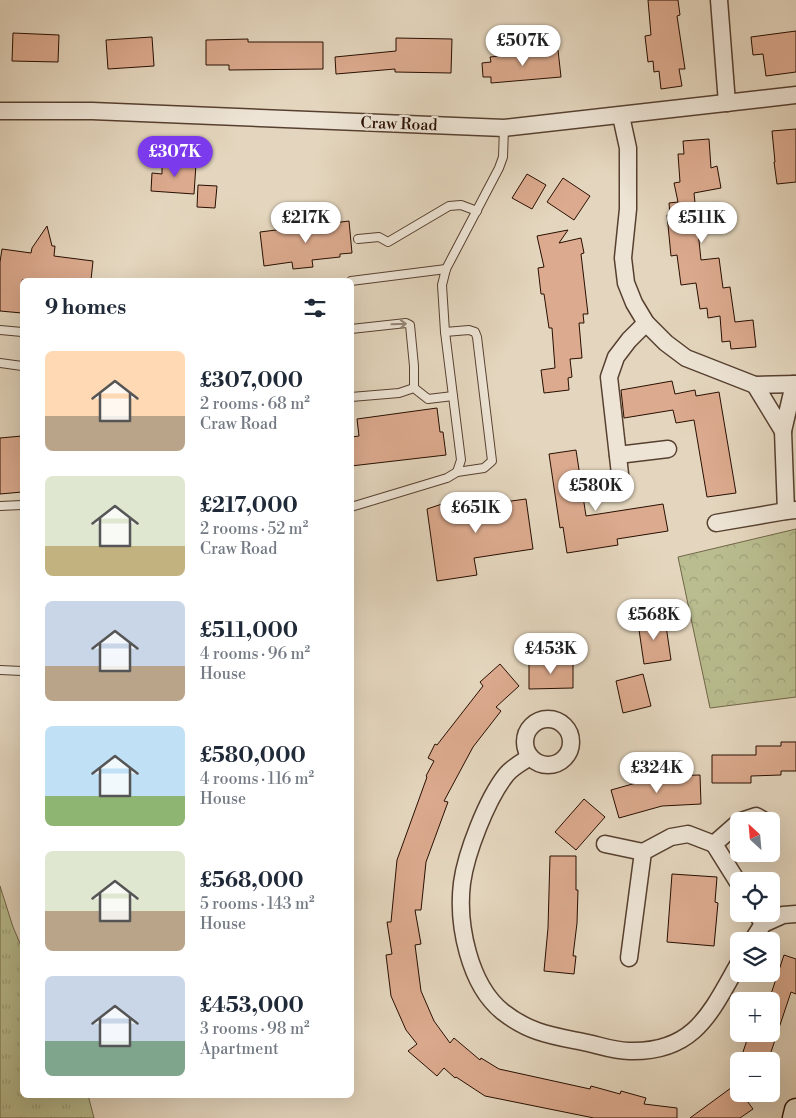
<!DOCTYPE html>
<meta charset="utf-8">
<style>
:root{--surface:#fff;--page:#f2f2f3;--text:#1f2937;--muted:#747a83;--accent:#7c3aed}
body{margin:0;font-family:"Libre Bodoni",serif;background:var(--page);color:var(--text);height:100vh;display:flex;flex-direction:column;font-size:19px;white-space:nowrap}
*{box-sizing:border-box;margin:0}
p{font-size:16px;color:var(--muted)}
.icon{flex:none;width:28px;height:28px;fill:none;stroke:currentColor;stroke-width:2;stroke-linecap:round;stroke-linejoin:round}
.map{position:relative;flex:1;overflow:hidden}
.panel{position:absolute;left:20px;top:278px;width:334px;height:820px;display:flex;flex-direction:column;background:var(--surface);border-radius:8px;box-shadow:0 5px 20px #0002}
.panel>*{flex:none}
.needle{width:32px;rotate:334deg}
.tools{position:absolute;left:730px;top:812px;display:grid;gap:10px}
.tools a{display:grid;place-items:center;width:50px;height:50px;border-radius:8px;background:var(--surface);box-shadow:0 5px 20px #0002;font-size:25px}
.price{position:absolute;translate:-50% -42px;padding:0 11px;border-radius:18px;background:#fff;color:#222;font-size:16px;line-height:32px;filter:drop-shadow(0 1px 2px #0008)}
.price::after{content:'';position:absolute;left:50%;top:30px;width:15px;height:11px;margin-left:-8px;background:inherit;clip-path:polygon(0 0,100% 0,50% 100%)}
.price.selected{background:var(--accent);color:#fff}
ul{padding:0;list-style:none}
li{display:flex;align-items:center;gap:15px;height:125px;padding:0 25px}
li span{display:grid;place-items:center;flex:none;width:140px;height:100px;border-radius:8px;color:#555}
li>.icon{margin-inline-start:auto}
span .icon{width:60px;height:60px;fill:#fffc;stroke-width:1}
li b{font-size:21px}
h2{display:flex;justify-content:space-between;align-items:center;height:60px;padding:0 25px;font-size:21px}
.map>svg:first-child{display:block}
</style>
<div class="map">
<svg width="796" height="1118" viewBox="0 0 796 1118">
<defs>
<pattern id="grass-tufts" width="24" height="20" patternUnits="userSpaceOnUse" patternTransform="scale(1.25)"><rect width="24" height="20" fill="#b9bd8f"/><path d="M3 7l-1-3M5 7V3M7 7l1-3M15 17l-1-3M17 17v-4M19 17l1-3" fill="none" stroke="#9fa17a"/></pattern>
<pattern id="forest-crowns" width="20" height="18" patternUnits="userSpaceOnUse" patternTransform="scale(1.25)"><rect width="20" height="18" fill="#b9bd8f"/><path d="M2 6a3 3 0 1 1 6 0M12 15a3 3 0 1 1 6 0" fill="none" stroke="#9fa17a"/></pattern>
</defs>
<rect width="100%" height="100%" fill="#e4d6be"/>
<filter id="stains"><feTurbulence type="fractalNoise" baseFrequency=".004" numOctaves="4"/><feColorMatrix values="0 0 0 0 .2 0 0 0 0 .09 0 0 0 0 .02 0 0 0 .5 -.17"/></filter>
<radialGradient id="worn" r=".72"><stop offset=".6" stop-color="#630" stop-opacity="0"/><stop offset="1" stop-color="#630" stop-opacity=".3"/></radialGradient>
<path fill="url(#grass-tufts)" stroke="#706648" d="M0,886l13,41 9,21v147h66l6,23h-94z"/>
<path fill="url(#forest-crowns)" stroke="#706648" d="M796,529v168l-86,11 -32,-151z"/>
<g fill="#dcaa8e" stroke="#280e01">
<path d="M648,0h30l2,15 -3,1 8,53h-6l3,17 -21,3 -2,-18 -5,1 -1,-11 -5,1 -3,-26 6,-1z"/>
<path d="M796,31v41l-30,4 -3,-22 -10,1 -2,-18z"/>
<path d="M13,33l46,2 -1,27 -46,-1z"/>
<path d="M152,37l2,29 -46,3 -2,-29z"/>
<path d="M396,38l56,1 -1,34 -56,-1v-3l-59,5 -1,-17 61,-6z"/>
<path d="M248,39v3h75v27l-94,1v-5h-23v-25z"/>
<path d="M558,50l3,27 -70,6v-6h-8l-1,-14 9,-1 -1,-5z"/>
<path d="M796,129v53l-19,2 -3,-22h1l-3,-31z"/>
<path d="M709,139l2,29 6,-2 4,22 -27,5 7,67 18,-2 4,30 7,-1 5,35 18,-2 3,27 -25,2 -1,-8 -8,1 -2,-26 -12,2 -1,-10 -7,1 -4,-26 -15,2 -4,-30 -6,1 -4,-41h3l-1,-12 9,-1 -4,-19 6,-1 -2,-28h6l-1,-13z"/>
<path d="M162,159l12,1 2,3 20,1 -2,30 -43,-3 1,-18 10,1z"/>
<path d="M527,174l19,11 -14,24 -20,-11z"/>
<path d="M563,178l27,18 -16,24 -27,-18z"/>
<path d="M198,185l19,1 -2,22 -18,-1z"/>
<path d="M349,221l3,32 -12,1v3l-28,3 1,7 -20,2 -1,-7 -28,4 -4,-34z"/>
<path d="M47,226l5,20h3l-1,10 39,5 -2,19h-69v33l-22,-2v-49l2,-13 29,4 1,-5z"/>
<path d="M568,230l-9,13 22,-5 3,15 -3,1 7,60h-5l1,9h-5l3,35 -12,1 2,18 -4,1 1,12 -25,3 -3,-23 14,-2 -3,-40h-3l-5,-34h-3l-3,-26 6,-1 -7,-31z"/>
<path d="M672,381l3,13 20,-4 1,6 23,-4 17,101 -29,4 -13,-77 -18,3 -3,-13 -49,8 -3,-28z"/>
<path d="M437,408l3,24h3l3,23 -95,11v-29l8,-1 -2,-17z"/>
<path d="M22,436v56l-22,2v-56z"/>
<path d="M576,450l10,66 77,-12 5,27 -51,8 1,6 -51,8 -4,-26 -3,1 -11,-74z"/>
<path d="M466,496l1,11 59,-8 7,50 -59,9 3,17 -40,6 -10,-72z"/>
<path d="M665,619l6,41 -27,4 -6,-41z"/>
<path d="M529,662h44v26l-44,1z"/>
<path d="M500,664l19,22 -23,21 5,4 -28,36 -29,54 4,1 -22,60 -5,48h-6l6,34 -6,1 6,46 13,30 16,22 4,-5 26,22 1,-2 18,11 91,20 1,-3 29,8 1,-3 25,7 -2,6 33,4v10h-83l-109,-22 -29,-19 -1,1 -11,-10 -7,8 -29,-25 9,-7 -11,-14 -15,-34 -5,-41 6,-1 -5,-32h4l6,-62 30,-83 -1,-1 8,-15 -6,-3 7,-14 2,1 46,-59 -3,-4z"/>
<path d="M643,674l8,32 -28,7 -7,-32z"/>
<path d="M781,742h15v29h-15v4l-30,1v7h-39v-28h44v-9h25z"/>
<path d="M700,775l1,29 -39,2 -43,12 -8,-28 50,-14z"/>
<path d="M584,799l21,18 -29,33 -21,-18z"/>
<path d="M550,856h26v34h2l-1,33 -4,33h3l-2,18 -30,-3 4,-43z"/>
<path d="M672,874l45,3 -2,25 3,1 -4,43 -47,-4z"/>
<path d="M784,955l12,4v35l-5,-2 -23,69h-28l9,-27h22v-40z"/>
<path d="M735,1085l4,5v4h3l11,15 -13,9h-50z"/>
</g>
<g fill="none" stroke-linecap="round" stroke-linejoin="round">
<defs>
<g id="lane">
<path d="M358,239l21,-2 9,5 61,-36 12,-1 16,6"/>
<path d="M351,281l95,-12"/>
<path d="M351,329l55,-6 4,2 4,41v22"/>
<path d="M0,330l22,2"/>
<path d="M445,332l24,-2 6,2 2,5 15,124 -8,7 -27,4"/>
<path d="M0,363l22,3"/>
<path d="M351,397l48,-4 15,-5 14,11 25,-3"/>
<path d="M0,506l22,-1"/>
<path d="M351,507l96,-29 10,-6 4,-12 -16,-128 -3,-47 4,-16 53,-101 4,-11 1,-29"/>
<path d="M0,670l22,1"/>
</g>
<g id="street">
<path d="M719,0l8,103"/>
<path d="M0,111h92l412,17 292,-33"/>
<path d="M621,116l7,32v61l-5,49 3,25 8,20 12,20 20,20 20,15 69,27 41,-1"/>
<path d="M755,385l28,46 11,-47"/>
<path d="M783,431l3,80 10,-1"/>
<path d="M618,455l50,-6"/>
<path d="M621,483l-12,-106 7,-20 13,-17 17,-17"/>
<path d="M716,523l70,-12"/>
<circle cx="548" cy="742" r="23"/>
<path d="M530,757c-8,5 -19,11 -24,18 -19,24 -40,78 -44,108 -5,41 7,102 41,129 28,22 52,24 85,31 13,3 27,8 41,8 66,2 82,-39 110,-88"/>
<path d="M741,821l15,-5 9,5"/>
<path d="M739,822l-25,22 25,40"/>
<path d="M605,844l38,8"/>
<path d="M763,924l20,-9 13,-1"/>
<path d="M752,941l11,-17 -6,-10"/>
<path d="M629,958l14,-106 28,-15 17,-3 26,10"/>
</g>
<path id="secondary" d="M794,1118l2,-8"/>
</defs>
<use href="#lane" stroke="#574030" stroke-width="10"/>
<use href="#street" stroke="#574030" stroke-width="19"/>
<use href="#secondary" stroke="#280e01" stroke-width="25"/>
<use href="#lane" stroke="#ede4d5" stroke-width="8"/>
<use href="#street" stroke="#ede4d5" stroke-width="16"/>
<use href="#secondary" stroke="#ede4d5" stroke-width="22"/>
</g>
<defs><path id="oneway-shaft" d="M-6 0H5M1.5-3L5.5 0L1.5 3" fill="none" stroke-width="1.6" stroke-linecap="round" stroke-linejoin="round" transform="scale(1.25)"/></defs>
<use stroke="#948476" href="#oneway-shaft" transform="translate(399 324) rotate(-2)"/>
<g text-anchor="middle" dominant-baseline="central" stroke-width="4.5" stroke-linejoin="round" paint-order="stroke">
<g font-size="16" fill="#280e01" stroke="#ede4d5">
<text transform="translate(399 124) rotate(2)">Craw Road</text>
</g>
</g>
<rect width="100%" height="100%" filter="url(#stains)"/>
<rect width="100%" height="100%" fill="url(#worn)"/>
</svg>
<div class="tools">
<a><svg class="needle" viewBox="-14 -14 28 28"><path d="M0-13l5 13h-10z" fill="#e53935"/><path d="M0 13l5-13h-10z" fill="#747a83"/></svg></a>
<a><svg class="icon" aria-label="locate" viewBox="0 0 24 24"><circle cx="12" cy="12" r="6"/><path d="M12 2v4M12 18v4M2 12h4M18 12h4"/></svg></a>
<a><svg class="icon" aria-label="layers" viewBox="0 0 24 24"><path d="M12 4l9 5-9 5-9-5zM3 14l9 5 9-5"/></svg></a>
<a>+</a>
<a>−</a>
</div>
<b class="price" style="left:523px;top:67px">£507K</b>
<b class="price selected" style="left:175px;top:178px">£307K</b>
<b class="price" style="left:306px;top:244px">£217K</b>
<b class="price" style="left:702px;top:244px">£511K</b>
<b class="price" style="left:596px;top:512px">£580K</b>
<b class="price" style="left:476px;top:534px">£651K</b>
<b class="price" style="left:654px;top:641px">£568K</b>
<b class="price" style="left:551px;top:675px">£453K</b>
<b class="price" style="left:657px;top:794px">£324K</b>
<section class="panel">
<h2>9 homes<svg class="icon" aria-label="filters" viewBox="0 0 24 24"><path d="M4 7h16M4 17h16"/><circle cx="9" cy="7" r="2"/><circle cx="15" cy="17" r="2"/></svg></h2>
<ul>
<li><span style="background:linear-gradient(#ffd9b3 65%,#b9a48a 0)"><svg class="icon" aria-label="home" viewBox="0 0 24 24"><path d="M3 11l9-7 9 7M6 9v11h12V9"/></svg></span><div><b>£307,000</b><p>2 rooms · 68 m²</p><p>Craw Road</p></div></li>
<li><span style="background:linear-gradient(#dfe7d0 70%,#c2b280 0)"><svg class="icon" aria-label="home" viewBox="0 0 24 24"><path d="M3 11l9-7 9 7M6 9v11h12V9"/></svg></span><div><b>£217,000</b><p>2 rooms · 52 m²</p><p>Craw Road</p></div></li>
<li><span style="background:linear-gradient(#c9d6e8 65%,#b9a48a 0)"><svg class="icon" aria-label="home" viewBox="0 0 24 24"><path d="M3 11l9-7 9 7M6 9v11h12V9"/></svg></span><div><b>£511,000</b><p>4 rooms · 96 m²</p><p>House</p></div></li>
<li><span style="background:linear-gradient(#bfe0f5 70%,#8fb573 0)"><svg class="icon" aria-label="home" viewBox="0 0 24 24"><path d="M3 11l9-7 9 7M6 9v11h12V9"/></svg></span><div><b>£580,000</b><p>4 rooms · 116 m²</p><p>House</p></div></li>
<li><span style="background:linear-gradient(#dfe7d0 60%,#b9a48a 0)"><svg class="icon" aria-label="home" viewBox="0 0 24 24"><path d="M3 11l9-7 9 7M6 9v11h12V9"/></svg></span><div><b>£568,000</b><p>5 rooms · 143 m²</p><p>House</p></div></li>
<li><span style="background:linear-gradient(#c9d6e8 65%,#7fa58c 0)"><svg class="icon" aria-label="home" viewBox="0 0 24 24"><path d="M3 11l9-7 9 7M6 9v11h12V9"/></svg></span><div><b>£453,000</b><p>3 rooms · 98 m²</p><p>Apartment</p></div></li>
</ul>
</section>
</div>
